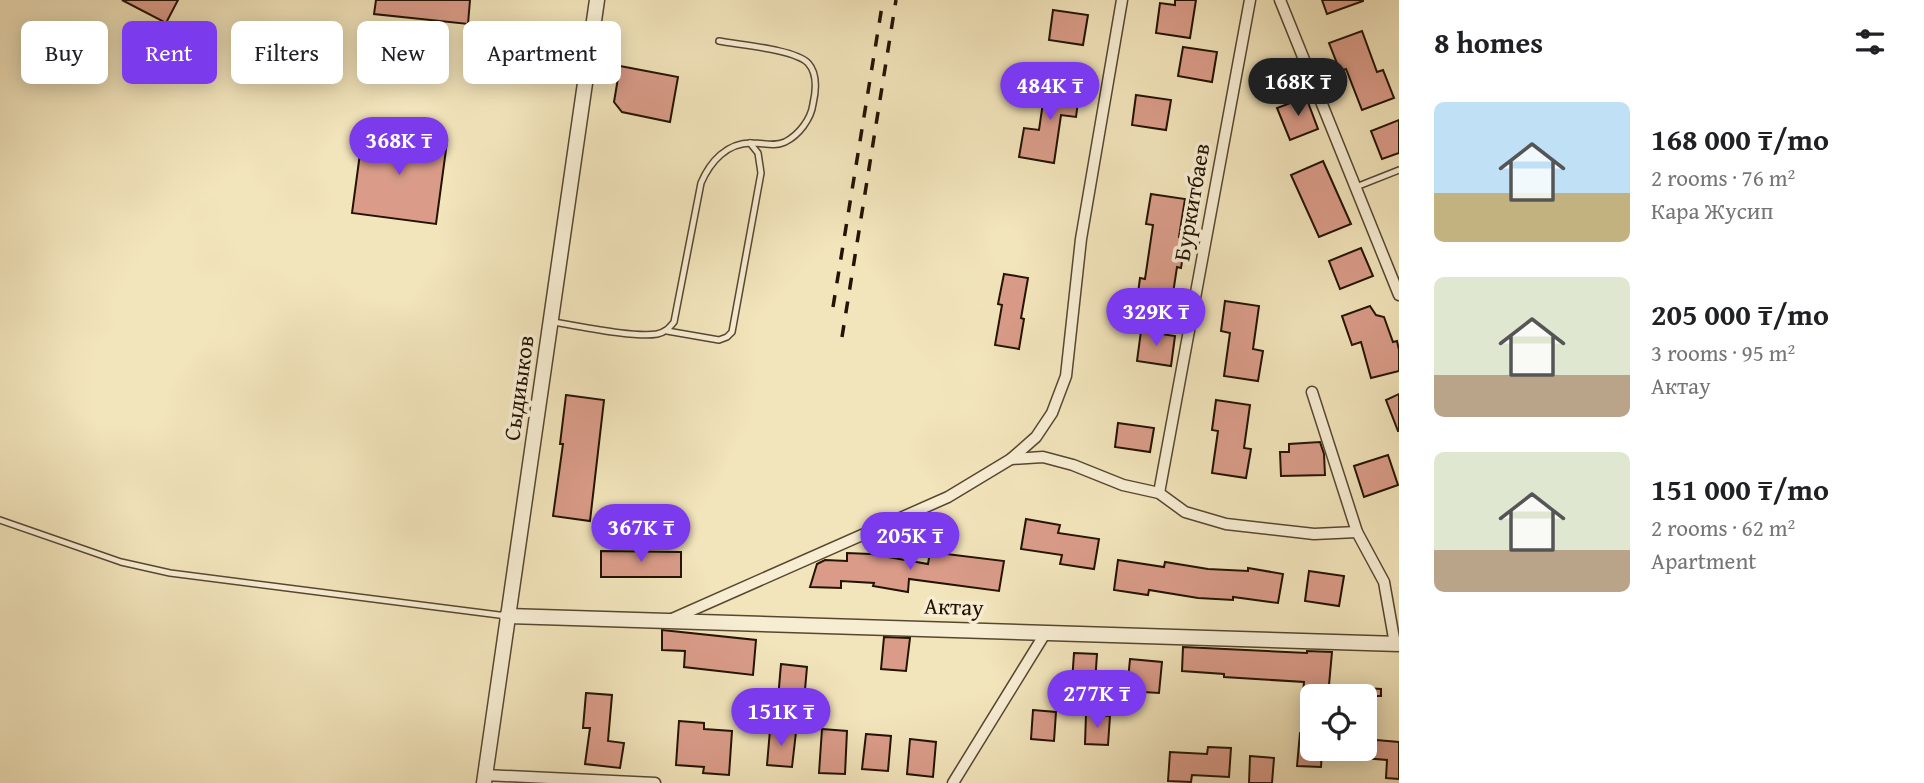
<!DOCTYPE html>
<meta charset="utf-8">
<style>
:root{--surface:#fff;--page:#f2f2f2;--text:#202124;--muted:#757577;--accent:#7c3aed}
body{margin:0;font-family:"Gentium Book Plus",serif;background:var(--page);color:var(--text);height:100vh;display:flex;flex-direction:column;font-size:26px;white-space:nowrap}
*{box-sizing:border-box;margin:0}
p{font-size:23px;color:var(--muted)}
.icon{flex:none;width:38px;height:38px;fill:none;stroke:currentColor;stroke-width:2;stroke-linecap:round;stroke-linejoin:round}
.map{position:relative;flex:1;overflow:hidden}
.panel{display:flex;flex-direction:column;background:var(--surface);width:525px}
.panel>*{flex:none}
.guide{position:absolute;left:21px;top:21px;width:665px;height:63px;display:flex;gap:14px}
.fabs{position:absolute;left:1300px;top:684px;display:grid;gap:14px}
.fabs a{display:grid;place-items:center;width:77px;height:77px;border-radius:10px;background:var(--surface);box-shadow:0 4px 18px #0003;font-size:35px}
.price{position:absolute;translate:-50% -60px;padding:0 16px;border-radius:24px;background:var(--accent);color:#fff;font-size:23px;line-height:46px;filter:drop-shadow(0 2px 4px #0008)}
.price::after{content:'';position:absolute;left:50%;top:42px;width:21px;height:16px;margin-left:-10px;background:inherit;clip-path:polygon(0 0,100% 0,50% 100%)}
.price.selected{background:#222;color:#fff}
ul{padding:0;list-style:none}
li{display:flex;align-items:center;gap:21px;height:175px;padding:0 35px}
li span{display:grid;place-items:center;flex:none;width:196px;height:140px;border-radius:10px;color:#555}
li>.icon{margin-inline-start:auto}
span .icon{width:84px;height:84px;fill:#fffc;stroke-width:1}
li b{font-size:30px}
h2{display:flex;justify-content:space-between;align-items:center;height:84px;padding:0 35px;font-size:30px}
.chip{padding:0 24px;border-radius:10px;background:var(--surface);box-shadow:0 4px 18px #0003;font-size:24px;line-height:63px}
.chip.selected{background:var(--accent);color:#fff}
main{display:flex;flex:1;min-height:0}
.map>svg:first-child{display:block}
</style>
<main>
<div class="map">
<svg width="1399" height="783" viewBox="0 0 1399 783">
<rect width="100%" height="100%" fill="#f2e4bb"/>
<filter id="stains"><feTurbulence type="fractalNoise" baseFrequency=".00286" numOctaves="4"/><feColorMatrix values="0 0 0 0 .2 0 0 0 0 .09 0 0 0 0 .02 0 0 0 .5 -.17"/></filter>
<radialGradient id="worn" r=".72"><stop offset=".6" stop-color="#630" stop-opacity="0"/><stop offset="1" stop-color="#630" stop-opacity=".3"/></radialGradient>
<g fill="#da9c89" stroke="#231302" stroke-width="2">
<path d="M122,0h56l-12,23z"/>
<path d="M376,0h94l-2,24 -94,-10z"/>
<path d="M1175,0h21l-6,38 -34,-5 4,-30 15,2z"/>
<path d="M1322,0h41v1l-36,13z"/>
<path d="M1053,10l35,5 -5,30 -34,-5z"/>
<path d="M1362,31l15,41 6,-2 11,28 -32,12 -16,-41 -6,2 -11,-28z"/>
<path d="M1183,47l34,5 -5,30 -34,-6z"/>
<path d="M620,66l58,11 -8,45 -48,-10 -8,-10z"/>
<path d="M1046,82l34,5 -4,30 -15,-2 -7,48 -35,-6 5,-29 15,2z"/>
<path d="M1136,95l35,5 -5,30 -34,-5z"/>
<path d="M1306,97l12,32 -28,11 -13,-32z"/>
<path d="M1399,120v33l-17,6 -11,-28z"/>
<path d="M363,131l84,11 -11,82 -84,-11z"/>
<path d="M1323,161l28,63 -32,13 -28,-62z"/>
<path d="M1151,194l34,5 -6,38 7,1 -5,30 -4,-1 -7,46 -34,-5 4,-30 5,1 8,-54 -7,-1z"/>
<path d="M1361,248l12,28 -33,13 -11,-28z"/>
<path d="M1004,274l24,4 -7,40 3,1 -5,30 -24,-4 7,-40 -4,-1z"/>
<path d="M1225,301l34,5 -6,43 10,2 -5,30 -34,-5 6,-43 -9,-2z"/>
<path d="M1370,306l6,9 8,2 9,25 4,-1 2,9v21l-28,7 -10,-36 -9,3 -10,-29z"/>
<path d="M1141,331l34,5 -4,30 -34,-5z"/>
<path d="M1399,394v37h-1l-12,-31z"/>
<path d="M566,395l38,5 -14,121 -37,-5 10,-72h-3z"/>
<path d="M1216,400l34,5 -6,43 7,1 -5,29 -34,-5 6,-42 -6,-1z"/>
<path d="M1118,423l36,5 -4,24 -35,-5z"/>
<path d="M1320,442l4,12 1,21 -44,1 -1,-24h9v-8z"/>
<path d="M1388,455l10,30 -34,12 -10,-31z"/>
<path d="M1026,519l34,6 -2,8 41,6 -5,30 -34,-5 2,-9 -41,-6z"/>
<path d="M601,551l80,1v25h-80z"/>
<path d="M930,552l74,9 -5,30 -90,-12 -1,13 -35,-6 1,-3 -33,-2v7l-31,-1 7,-23 8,-4 22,1v-8l24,1 57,10z"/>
<path d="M1118,560l46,7 1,-5 43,7 40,2v-3l35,6 -5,29 -45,-6v3l-35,-2 -49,-8 -1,5 -34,-5z"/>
<path d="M1309,571l35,5 -5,30 -34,-5z"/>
<path d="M662,630l94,10 -3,35 -69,-8 1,-16 -23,-1z"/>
<path d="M884,637l26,1 -4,33 -25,-2z"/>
<path d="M1183,647l124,6v-2l25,1 -4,44 -25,-3 1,-11 -80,-5v-3l-42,-3z"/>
<path d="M1074,653l23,1 -2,29 -23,-1z"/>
<path d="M1130,659l32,3 -3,31 -32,-2z"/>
<path d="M781,664l26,3 -3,34 -26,-2z"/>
<path d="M1348,687l33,2v7h-34z"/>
<path d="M586,693l26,2 -4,46 16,2 -4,25 -35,-4 5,-36h-7z"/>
<path d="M1033,710l23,2 -2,29 -23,-2z"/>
<path d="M1086,714l24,2 -2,29 -23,-1z"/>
<path d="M679,721l25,2v6l28,2 -3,44 -26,-2 1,-6 -28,-2z"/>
<path d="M822,729l25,2 -2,43 -26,-1z"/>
<path d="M770,730l26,2 -4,35 -25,-2z"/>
<path d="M1300,733l12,1v15h10l-1,18 -24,-1z"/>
<path d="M866,734l25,2 -3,35 -26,-2z"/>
<path d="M910,739l26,3 -3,35 -26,-3z"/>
<path d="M1365,739l34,3v37l-13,-1 1,-18 -48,-4v-7h26z"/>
<path d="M1208,747l23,1 -2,29 -37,-2 -1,7 -23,-1 2,-29 37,2z"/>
<path d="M1250,756l24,2 -2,25h-23z"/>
</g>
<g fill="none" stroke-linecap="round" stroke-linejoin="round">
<defs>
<g id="service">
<path d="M1356,187l43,-17"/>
<path d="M553,322c26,4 81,16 104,12 9,-2 12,-6 17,-12l27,-139c9,-21 26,-41 52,-40 11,0 21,4 32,-1 14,-7 26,-23 28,-38 3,-13 5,-30 -5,-41 -14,-14 -69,-18 -89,-22"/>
<path d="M667,331l52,9 8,-3 5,-5 29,-159 -3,-20 -8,-10"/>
<path d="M0,520l121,42 49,11 337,43"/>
</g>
<g id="minor">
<path d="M1280,0l119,295"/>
<path d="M1312,392l45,140 27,50 11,62"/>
<path d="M1011,459l25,-22 16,-24 14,-37 15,-137 41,-239"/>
<path d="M1159,493l91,-493"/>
<path d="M672,619l276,-122 63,-38 32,-2 30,8 50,20 36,8 26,19 41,12 88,10 43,-2"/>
<path d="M485,775l170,8"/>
<path d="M953,783l93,-151"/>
</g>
<g id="tertiary">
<path d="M507,616l892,28"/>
<path d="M484,783l113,-783"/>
</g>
</defs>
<use href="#service" stroke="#574730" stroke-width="8"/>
<use href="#minor" stroke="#574730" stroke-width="13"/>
<use href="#tertiary" stroke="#574730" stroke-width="17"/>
<use href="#service" stroke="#f7edd3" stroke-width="5"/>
<use href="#minor" stroke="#f7edd3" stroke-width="10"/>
<use href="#tertiary" stroke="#f7edd3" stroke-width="14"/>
<g stroke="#231302" stroke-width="3.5" stroke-dasharray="12 12" stroke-linecap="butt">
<path d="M833,307l50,-307"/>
<path d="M842,337l54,-337"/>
</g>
</g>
<g text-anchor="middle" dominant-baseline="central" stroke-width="7" stroke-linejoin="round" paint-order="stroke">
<g font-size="23" fill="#231302" stroke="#f7edd3">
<text transform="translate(1191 202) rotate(-80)">Буркитбаев</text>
<text transform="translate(518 388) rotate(-82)">Сыдиыков</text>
<text transform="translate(954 606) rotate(2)">Актау</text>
</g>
</g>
<rect width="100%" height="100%" filter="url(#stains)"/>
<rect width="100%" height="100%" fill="url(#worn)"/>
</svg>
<div class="fabs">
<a><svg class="icon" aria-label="locate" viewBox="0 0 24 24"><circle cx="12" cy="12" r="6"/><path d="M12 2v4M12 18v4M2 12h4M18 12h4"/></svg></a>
</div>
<b class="price selected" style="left:1298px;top:118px">168K ₸</b>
<b class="price" style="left:1050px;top:122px">484K ₸</b>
<b class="price" style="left:399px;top:177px">368K ₸</b>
<b class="price" style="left:1156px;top:348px">329K ₸</b>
<b class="price" style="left:641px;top:564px">367K ₸</b>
<b class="price" style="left:910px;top:572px">205K ₸</b>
<b class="price" style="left:1097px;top:730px">277K ₸</b>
<b class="price" style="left:781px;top:748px">151K ₸</b>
<div class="guide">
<a class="chip">Buy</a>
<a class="chip selected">Rent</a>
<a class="chip">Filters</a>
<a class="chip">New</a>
<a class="chip">Apartment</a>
</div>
</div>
<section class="panel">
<h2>8 homes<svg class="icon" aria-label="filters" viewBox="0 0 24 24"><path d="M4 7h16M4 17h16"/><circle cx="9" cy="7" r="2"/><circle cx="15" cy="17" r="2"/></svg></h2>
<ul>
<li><span style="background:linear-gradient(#bfe0f5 65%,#c2b280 0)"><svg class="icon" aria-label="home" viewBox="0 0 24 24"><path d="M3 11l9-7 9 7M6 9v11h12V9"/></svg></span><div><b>168 000 ₸/mo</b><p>2 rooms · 76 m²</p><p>Кара Жусип</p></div></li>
<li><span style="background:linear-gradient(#dfe7d0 70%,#b9a48a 0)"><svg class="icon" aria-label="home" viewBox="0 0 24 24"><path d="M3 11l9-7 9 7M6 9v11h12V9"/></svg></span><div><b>205 000 ₸/mo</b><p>3 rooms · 95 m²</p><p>Актау</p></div></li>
<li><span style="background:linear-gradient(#dfe7d0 70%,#b9a48a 0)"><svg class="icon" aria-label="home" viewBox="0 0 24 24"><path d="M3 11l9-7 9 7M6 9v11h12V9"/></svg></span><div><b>151 000 ₸/mo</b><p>2 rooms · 62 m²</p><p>Apartment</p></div></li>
</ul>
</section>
</main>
